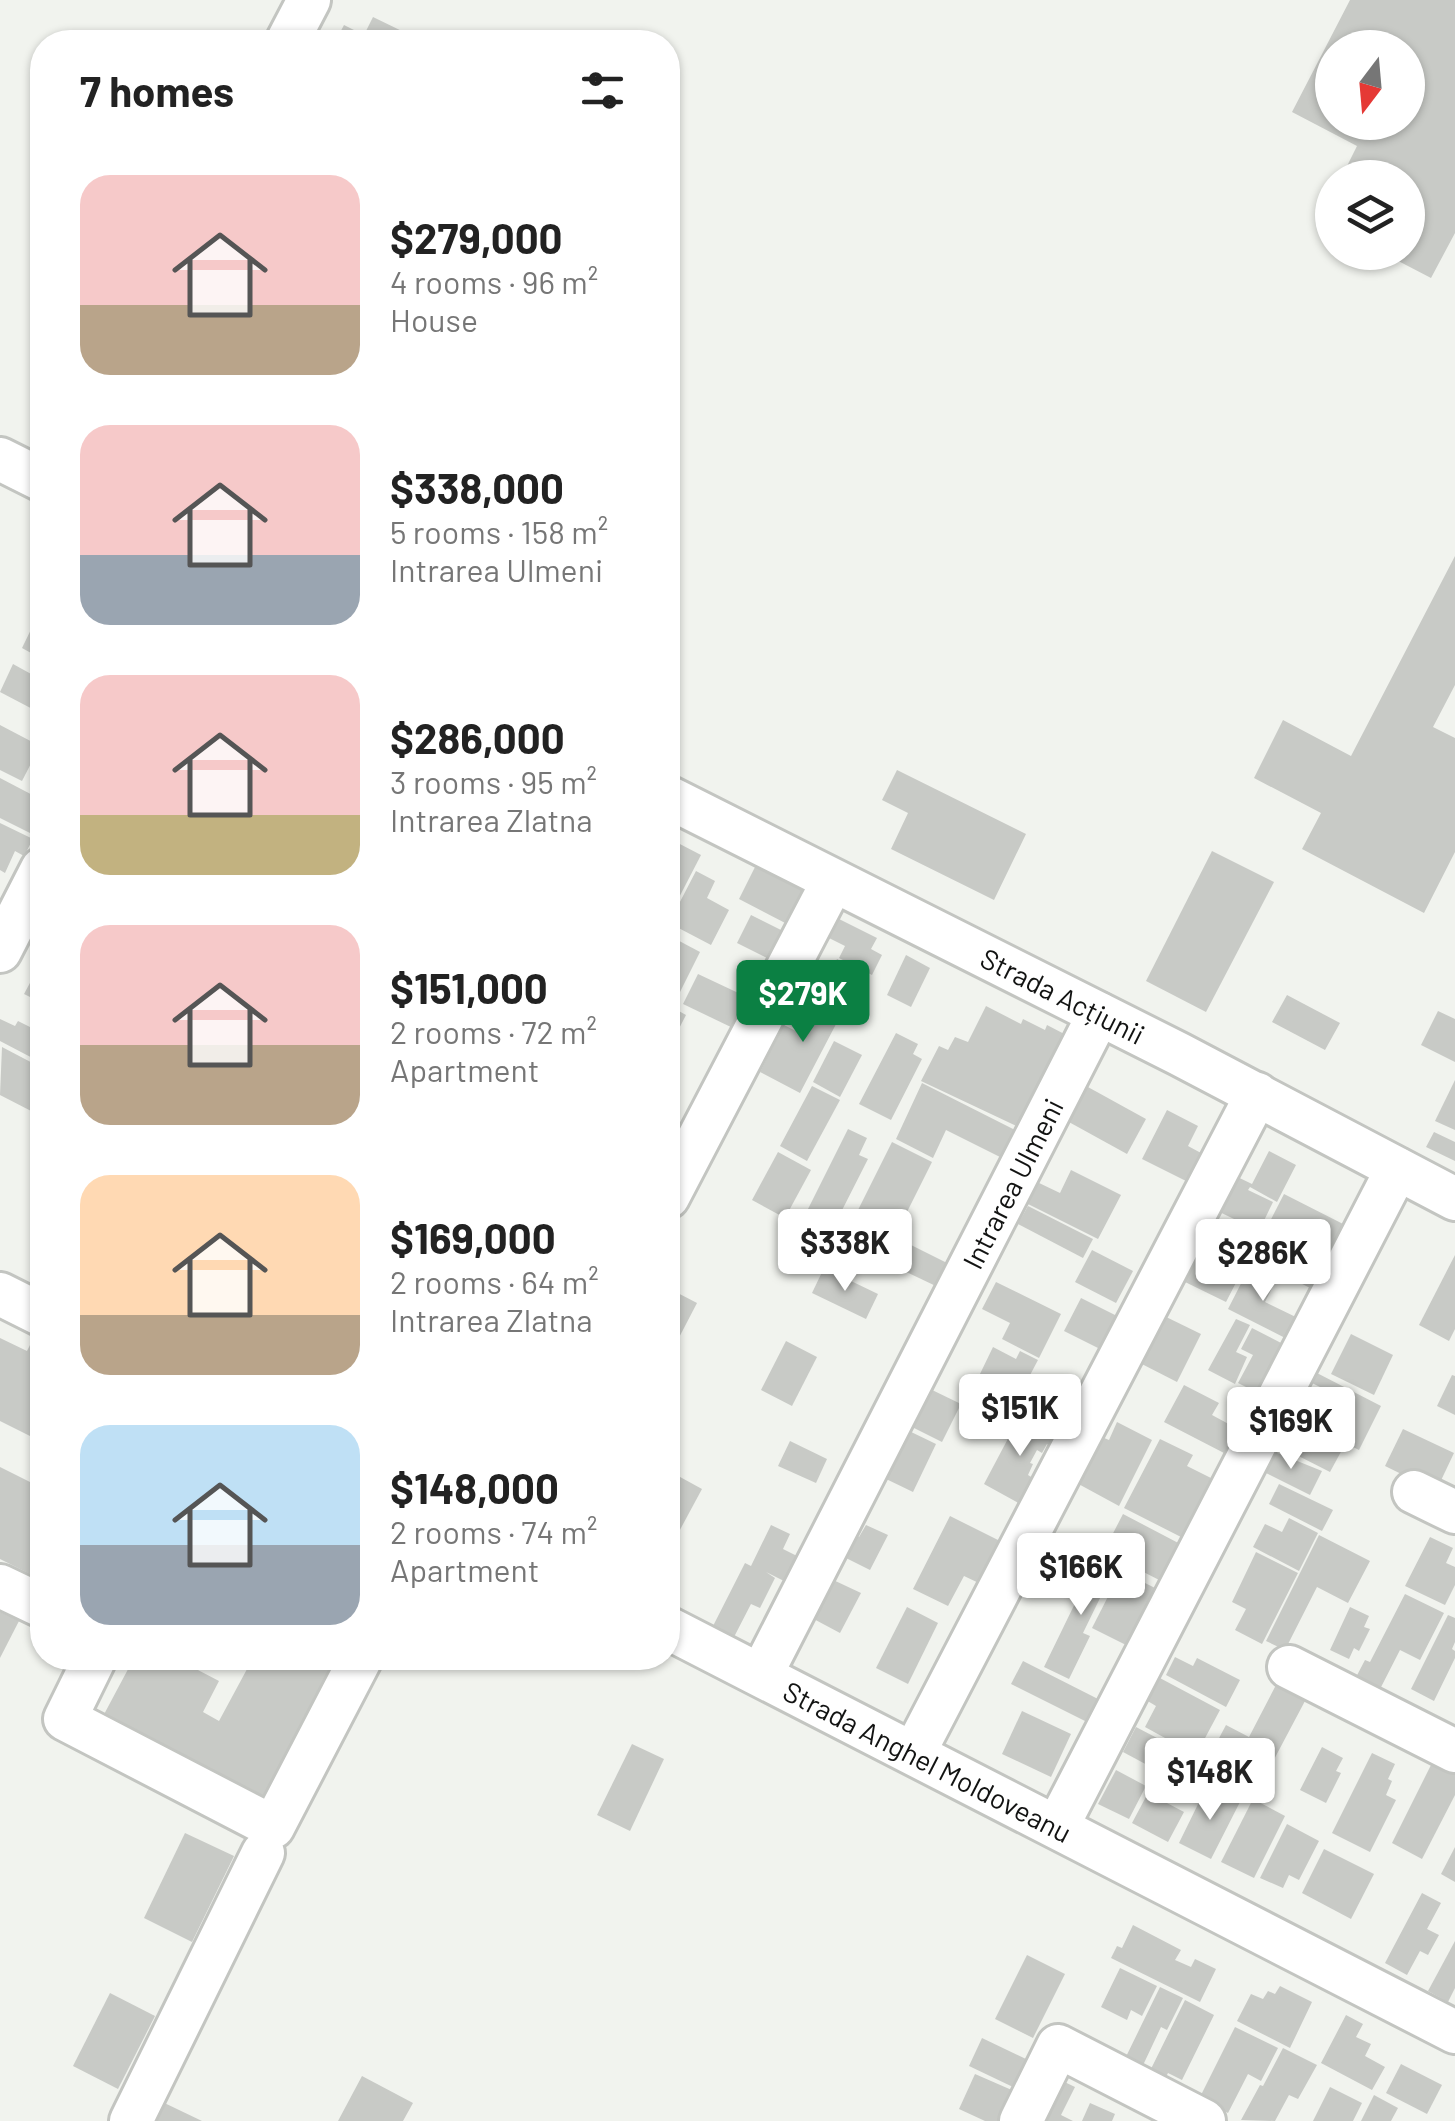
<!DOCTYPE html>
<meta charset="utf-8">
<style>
:root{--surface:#fff;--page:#f2f2f2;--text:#222;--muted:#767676;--accent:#0b8043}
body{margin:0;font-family:Barlow,sans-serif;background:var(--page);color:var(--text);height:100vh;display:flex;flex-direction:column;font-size:38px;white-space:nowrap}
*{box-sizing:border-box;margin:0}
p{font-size:32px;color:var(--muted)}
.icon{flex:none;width:55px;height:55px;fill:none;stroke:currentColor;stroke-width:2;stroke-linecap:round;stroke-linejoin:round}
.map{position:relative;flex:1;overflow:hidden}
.panel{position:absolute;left:30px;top:30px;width:650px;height:1640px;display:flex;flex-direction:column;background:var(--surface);border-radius:40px;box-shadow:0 2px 8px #0004}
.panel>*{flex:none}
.needle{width:65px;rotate:196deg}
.buttons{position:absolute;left:1315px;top:30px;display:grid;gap:20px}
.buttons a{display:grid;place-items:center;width:110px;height:110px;border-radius:50%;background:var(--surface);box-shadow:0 2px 8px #0004;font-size:50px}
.price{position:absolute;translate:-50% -85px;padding:0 22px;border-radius:10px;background:#fff;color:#222;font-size:32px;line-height:65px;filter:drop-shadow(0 2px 5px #0008)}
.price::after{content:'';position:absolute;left:50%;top:60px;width:30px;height:22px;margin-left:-15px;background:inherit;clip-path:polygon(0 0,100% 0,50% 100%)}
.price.selected{background:var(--accent);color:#fff}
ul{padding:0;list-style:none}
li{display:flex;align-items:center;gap:30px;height:250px;padding:0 50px}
li span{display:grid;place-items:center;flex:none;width:280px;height:200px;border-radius:30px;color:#555}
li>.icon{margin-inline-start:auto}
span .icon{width:120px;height:120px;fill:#fffc;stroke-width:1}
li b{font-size:42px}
h2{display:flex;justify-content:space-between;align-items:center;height:120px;padding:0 50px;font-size:42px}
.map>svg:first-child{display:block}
</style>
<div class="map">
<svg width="1455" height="2121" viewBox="0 0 1455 2121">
<rect width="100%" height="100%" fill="#f1f3ee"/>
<g fill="#c8cac6" fill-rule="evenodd">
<path d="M1350,0h105v233l-24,45 -50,-26h27v-74h-67l16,-32 -65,-34zM1332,48h76v74h-76z"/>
<path d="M373,17l35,17 -4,8h-69l9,-17 20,10z"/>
<path d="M1455,556v129l-22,42 22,11v114l-31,61 -122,-64 19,-36 -67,-35 29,-58 68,36z"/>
<path d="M42,607v52l-20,-11z"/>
<path d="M13,664l29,16v34l-42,-22z"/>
<path d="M0,725l40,21 -18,35 -22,-11z"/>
<path d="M897,770l129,64 -32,66 -103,-51 17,-36 -26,-13z"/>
<path d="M0,778l42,22v29l-4,8 -38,-19z"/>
<path d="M0,823l33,16 -9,17 -9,-5 -10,22 -5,-3z"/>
<path d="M676,842l25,13 -30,58 -3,-2v-53z"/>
<path d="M1212,851l62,31 -68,130 -60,-31z"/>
<path d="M757,863l50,26 -18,36 -50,-26z"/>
<path d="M696,871l19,10 -8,17 22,12 -18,35 -42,-22z"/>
<path d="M751,915l34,17 -14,28 -34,-17z"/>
<path d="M835,917l42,21 -6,11 11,6 -10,20 -33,-17 6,-12 -20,-10z"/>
<path d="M668,935l32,17 -21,42 -11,-5z"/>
<path d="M906,955l24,13 -19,39 -24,-12z"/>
<path d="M813,957l20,11 4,-9 22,12 -7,13 6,2 -7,15 -48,-25z"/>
<path d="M38,968l4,2v33l-18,-9z"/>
<path d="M698,974l51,24 -14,31 -52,-25z"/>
<path d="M821,993l25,12 -46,88 -40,-21 24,-47 16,8z"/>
<path d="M1287,995l53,28 -15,27 -53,-28z"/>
<path d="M668,1005l18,10 -18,35z"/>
<path d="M986,1006l35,18 2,-5 22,11 2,-5 25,13 -47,92 -104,-49 18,-35 9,4 7,-13 13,5z"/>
<path d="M1438,1011l17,8v43l-34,-17z"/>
<path d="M0,1019l15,7 3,-5 18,9 -3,6 9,5v22l-42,-22z"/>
<path d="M896,1033l22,11 -5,10 9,5 -31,61 -32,-16z"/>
<path d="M834,1041l28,14 -22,42 -27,-15z"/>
<path d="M2,1047l40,21v30l-7,15 -35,-18z"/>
<path d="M1455,1080v50l-20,-9z"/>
<path d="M1077,1081l69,38 -19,35 -69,-38z"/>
<path d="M922,1083l101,51 -13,28 -64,-32 -13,28 -37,-19z"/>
<path d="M812,1086l28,14 -33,61 -27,-15z"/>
<path d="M1167,1110l31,16 -10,20 13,7 -15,28 -44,-22z"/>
<path d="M848,1129l19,9 -8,17 9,4 -35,69 -28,-13z"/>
<path d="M1434,1132l21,10v19l-29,-14z"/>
<path d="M892,1142l40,20 -35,70 -14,-7 -13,29 -27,-14z"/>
<path d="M1269,1151l27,14 -19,37 -27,-15 -2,3 25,12 -14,29 -52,-25 18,-35 27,13z"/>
<path d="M778,1152l33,18 -26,48 -33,-18z"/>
<path d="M1071,1170l50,25 -23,44 -72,-36 11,-21 23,11z"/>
<path d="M1284,1194l63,32 -33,64 -63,-32z"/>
<path d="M1028,1206l65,33 -10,19 -65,-34z"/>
<path d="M1234,1224l26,12 -34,66 -43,-21 14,-27 17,9z"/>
<path d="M889,1234l62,31 -11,23 -63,-30z"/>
<path d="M1092,1250l41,21 -17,32 -41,-21z"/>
<path d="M1455,1255v74l-6,12 -30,-16z"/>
<path d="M1252,1262l26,14 -13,26 39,19 -11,21 -65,-33z"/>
<path d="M824,1268l54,26 -12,25 -54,-26z"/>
<path d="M996,1282l65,32 -22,44 -37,-19 8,-16 -28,-14z"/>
<path d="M670,1289l27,14 -25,48 -4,-3v-55z"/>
<path d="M1081,1298l38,19 -17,33 -38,-19z"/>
<path d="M1158,1313l43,21 -24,48 -43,-22z"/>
<path d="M1236,1319l14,6 -14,27 11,5 -12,27 -27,-14z"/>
<path d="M1252,1328l33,17 -25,49 -22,-11 15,-28 -12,-6z"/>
<path d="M1351,1334l42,21 -19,40 -43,-21z"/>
<path d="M0,1338l27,13 4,-8 11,6v93l-42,-21z"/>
<path d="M786,1341l31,16 -25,49 -31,-16z"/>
<path d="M993,1347l23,12 4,-8 18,9 -19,36 -40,-20z"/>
<path d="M1315,1372l66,34 -22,44 -28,-14 11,-21 -25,-14 7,-12 -14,-7z"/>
<path d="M1452,1375l3,1v39l-18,-9z"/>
<path d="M1184,1385l35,18 -7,12 24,13 -12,25 -60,-31z"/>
<path d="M928,1388l33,16 -19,38 -32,-16z"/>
<path d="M1021,1414l38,20 -7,13 -5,-3 -5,9 -5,-3 -7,13 3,1 -5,11 8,5 -14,25 -38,-21z"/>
<path d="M1283,1418l60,30 -13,24 -59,-30z"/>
<path d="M1117,1422l35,18 -33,66 -46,-25 24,-46 12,5z"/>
<path d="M905,1429l31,15 -23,48 -31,-15z"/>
<path d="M1403,1429l51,24 -18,38 -51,-25z"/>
<path d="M1160,1439l33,16 -6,11 24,12 -30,59 -57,-29z"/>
<path d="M790,1441l37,18 -11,24 -38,-17z"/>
<path d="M1270,1450l52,21 -12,24 -50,-25z"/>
<path d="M0,1467l42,21v92l-42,-21z"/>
<path d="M671,1472l31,17 -34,63v-73z"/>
<path d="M1279,1484l54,26 -11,21 -53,-27z"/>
<path d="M1123,1514l61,32 -19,37 -43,-22 3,-7 -18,-9z"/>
<path d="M950,1516l54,27 -21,42 -19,-9 -16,30 -35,-17z"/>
<path d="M1289,1518l29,15 -19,38 -46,-24 12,-23 17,8z"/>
<path d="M771,1525l19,9 -7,15 16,8 -13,25 -20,-10 9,6 -15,30 -9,-4 -17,33 -21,-11 32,-63 6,3z"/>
<path d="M866,1525l22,10 -18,35 -30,-15 11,-22 8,4z"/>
<path d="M1319,1535l51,26 -22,42 -31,-16 -32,63 -19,-9z"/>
<path d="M1430,1537l23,11 -7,15 9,4v18l-10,20 -40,-19z"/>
<path d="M1101,1550l18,9 -36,74 7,3 -21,43 -25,-12z"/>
<path d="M1256,1552l42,21 -36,71 -27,-14 11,-21 -14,-7z"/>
<path d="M1121,1571l38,19 -29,57 -38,-19z"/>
<path d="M829,1578l32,15 -21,40 -30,-16z"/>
<path d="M1405,1594l39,19 -24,47 -20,-10 -22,43 -24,-12 11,-21 5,2z"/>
<path d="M907,1607l31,16 -30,61 -32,-16z"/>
<path d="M1350,1607l19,9 -5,11 6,2 -11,22 -5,-3 -5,11 -19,-9z"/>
<path d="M0,1612l19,9 -19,37z"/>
<path d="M1448,1615l7,3v24l-3,7 3,2v7l-21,43 -23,-12z"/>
<path d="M1175,1657l18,9 4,-8 43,22 -14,27 -60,-32z"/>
<path d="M134,1658h41l44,23 -16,31 16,9 34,-63h87l-79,147 -160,-85z"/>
<path d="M1023,1661l75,38 -11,23 -76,-38z"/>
<path d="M1158,1677l62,33 -24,45 -51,-28 11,-21 -10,-6z"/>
<path d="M1276,1685l29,16 -44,83 -52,-27 17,-32 23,12z"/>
<path d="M1022,1711l49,23 -20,43 -49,-23z"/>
<path d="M1136,1727l42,22 -14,25 -41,-22z"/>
<path d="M632,1744l32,15 -34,72 -33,-16z"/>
<path d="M1322,1747l21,11 -7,13 5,2 -15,30 -26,-13z"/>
<path d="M1372,1753l23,11 -7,15 4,2 -6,14 10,5 -26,52 -38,-19z"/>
<path d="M1433,1761l22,11v23l-33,64 -30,-16z"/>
<path d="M1116,1770l30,16 -17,33 -31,-15z"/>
<path d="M1222,1787l20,11 -31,61 -32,-16 23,-47 12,6z"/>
<path d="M1148,1793l36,19 -16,30 -36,-19z"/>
<path d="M1253,1799l32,17 -31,62 -33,-16z"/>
<path d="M1287,1824l32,17 -20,39 -10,-5 -6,13 -23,-10z"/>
<path d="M185,1833l49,23 -42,86 -48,-24z"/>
<path d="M1455,1847v35l-14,-8z"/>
<path d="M1324,1849l50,25 -23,45 -49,-26z"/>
<path d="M1422,1893l19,10 -14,26 12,6 -11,20 -8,-4 -13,24 -22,-12z"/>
<path d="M1133,1925l48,25 -6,10 16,7 4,-8 21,10 -16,33 -89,-44 6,-12 5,2z"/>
<path d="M1455,1941v47l-7,14 -20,-11z"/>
<path d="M1027,1955l38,19 -32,64 -38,-19z"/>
<path d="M1120,1968l37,18 -15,30 -11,-6 -4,10 -26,-13z"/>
<path d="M1280,1986l32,16 -22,46 -53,-27 14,-27 12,5 5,-8 7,3z"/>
<path d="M1160,1987l23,11 -16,32 -6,-3 -24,51 -17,-9z"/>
<path d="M110,1993l45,23 -37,73 -45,-23z"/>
<path d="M1185,2000l29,15 -32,65 -14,-7 -6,12 -15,-8z"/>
<path d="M1346,2015l17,9 -7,13 15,7 -6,12 20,11 -13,23 -51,-27z"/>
<path d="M1235,2027l43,21 -17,33 -13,-7 -20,39 -29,-14z"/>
<path d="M982,2038l44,21 -13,28 -44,-21z"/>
<path d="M1283,2048l34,17 -19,34 -9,-4 -14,26 -34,-1 19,-35 3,1z"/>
<path d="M1401,2064l41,21 -15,29 -41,-21z"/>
<path d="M975,2074l39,17 -14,30h-15l-26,-12z"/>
<path d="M362,2076l51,27 -10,18h-65z"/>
<path d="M1052,2076l23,11 -14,28 12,6h-42z"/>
<path d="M1330,2087l32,16 -9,18h-40z"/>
<path d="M1374,2095l24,13 -7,13h-30z"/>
<path d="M154,2098l48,23h-59z"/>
<path d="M1090,2103l25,11 -3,7h-30z"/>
</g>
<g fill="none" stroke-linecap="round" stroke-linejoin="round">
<defs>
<g id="minor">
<path d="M287,42l22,-42"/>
<path d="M0,459l42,21"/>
<path id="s1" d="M668,797l511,257 276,145"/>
<path d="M0,951l42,-82"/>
<path d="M668,1197l165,-316"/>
<path d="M0,1294l42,21"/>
<path d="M1414,1492l41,20"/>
<path d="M0,1586l42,20"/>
<path id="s2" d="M668,1628l787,404"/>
<path d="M95,1658l-30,61 208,108 88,-169"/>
<path d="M1289,1667l166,84"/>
<path id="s3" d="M761,1675l338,-661"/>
<path d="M914,1753l343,-659"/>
<path d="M1057,1827l340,-658"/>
<path d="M131,2121l132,-268"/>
<path d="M1021,2121l37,-75 146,75"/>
</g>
</defs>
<use href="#minor" stroke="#c3c5c1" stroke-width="48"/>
<use href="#minor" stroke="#fff" stroke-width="42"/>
</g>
<g text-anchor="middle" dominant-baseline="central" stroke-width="10" stroke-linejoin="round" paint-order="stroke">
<g font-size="28" fill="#121312" stroke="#fff">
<text stroke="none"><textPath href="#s1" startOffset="442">Strada Acțiunii</textPath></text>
<text stroke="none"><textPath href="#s3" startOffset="552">Intrarea Ulmeni</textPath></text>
<text stroke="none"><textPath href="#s2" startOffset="292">Strada Anghel Moldoveanu</textPath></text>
</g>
</g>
</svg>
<div class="buttons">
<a><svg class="needle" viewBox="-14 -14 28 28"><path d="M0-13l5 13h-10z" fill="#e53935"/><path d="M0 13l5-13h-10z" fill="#767676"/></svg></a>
<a><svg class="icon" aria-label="layers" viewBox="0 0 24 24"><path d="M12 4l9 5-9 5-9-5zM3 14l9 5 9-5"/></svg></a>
</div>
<b class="price selected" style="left:803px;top:1045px">$279K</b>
<b class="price" style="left:845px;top:1294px">$338K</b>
<b class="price" style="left:1263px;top:1304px">$286K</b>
<b class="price" style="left:1020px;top:1459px">$151K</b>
<b class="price" style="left:1291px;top:1472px">$169K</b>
<b class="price" style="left:1081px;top:1618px">$166K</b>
<b class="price" style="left:1210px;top:1823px">$148K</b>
<section class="panel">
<h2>7 homes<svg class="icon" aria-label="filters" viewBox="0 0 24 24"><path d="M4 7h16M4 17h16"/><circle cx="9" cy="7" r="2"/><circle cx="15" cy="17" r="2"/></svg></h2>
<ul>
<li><span style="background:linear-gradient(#f6c9c9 65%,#b9a48a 0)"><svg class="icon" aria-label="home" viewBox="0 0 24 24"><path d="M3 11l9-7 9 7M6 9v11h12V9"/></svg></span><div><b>$279,000</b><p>4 rooms · 96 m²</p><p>House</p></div></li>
<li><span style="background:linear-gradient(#f6c9c9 65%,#9aa5b1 0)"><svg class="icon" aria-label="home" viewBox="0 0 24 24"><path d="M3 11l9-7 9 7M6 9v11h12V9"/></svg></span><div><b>$338,000</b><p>5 rooms · 158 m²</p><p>Intrarea Ulmeni</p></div></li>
<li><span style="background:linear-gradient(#f6c9c9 70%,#c2b280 0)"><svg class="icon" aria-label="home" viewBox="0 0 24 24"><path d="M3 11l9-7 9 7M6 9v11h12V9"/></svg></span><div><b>$286,000</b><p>3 rooms · 95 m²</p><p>Intrarea Zlatna</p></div></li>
<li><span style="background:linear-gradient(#f6c9c9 60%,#b9a48a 0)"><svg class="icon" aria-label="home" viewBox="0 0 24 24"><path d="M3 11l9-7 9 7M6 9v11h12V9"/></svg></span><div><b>$151,000</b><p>2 rooms · 72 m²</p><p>Apartment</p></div></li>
<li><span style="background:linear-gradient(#ffd9b3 70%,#b9a48a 0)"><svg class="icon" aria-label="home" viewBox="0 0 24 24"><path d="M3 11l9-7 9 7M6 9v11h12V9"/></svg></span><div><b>$169,000</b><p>2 rooms · 64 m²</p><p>Intrarea Zlatna</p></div></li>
<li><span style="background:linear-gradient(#bfe0f5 60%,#9aa5b1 0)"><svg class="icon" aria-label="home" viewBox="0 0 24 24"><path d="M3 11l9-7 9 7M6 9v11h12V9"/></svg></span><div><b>$148,000</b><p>2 rooms · 74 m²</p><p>Apartment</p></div></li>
</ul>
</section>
</div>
